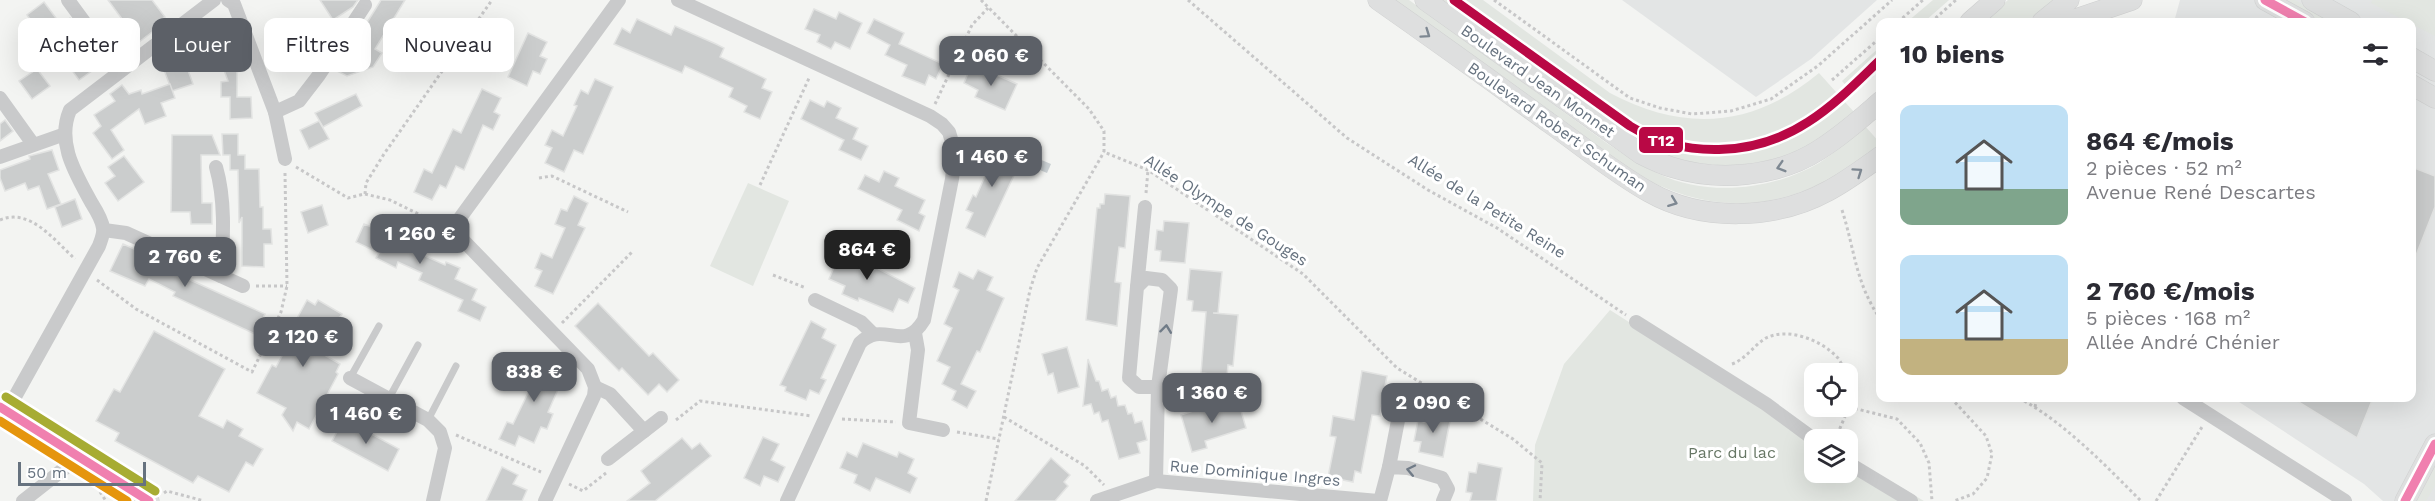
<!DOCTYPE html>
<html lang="fr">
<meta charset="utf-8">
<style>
:root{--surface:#fff;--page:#f7f7f7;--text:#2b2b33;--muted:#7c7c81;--accent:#5c6067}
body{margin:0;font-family:"Work Sans",sans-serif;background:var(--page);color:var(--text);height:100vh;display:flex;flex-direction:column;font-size:22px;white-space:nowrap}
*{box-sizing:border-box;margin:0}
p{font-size:20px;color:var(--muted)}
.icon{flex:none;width:33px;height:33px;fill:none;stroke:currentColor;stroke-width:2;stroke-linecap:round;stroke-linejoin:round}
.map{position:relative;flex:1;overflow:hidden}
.side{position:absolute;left:1876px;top:18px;width:540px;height:384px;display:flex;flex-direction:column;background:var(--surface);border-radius:12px;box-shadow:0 6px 24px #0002}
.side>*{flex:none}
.guide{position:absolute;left:18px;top:18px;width:570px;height:54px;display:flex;gap:12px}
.fabs{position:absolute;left:1804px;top:363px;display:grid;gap:12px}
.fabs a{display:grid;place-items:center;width:54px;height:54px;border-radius:12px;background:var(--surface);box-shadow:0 6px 24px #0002;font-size:30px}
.scale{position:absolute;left:18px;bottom:15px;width:128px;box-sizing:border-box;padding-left:6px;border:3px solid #66727f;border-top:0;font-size:16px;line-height:21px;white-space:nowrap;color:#66727f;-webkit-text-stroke:4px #fff;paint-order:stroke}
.price{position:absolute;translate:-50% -51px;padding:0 14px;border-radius:12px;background:var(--accent);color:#fff;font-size:20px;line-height:39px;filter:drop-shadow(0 2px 3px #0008)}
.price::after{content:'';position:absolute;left:50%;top:36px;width:18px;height:14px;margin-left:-9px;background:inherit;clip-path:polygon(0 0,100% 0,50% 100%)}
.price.active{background:#222;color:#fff}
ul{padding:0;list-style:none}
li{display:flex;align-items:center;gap:18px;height:150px;padding:0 24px}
li span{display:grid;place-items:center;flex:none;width:168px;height:120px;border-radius:12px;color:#555}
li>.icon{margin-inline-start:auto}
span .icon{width:72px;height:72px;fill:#fffc;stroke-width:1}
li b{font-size:26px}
h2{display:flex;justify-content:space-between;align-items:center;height:72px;padding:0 24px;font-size:26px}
.chip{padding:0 21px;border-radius:12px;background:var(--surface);box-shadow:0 6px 24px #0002;font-size:21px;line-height:54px}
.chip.active{background:var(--accent);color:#fff}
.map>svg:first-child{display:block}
</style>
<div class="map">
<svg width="2435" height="501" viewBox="0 0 2435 501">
<rect width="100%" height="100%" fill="#f3f4f2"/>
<g fill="#e3e5e5">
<path d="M1622,0h255l-66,59 -55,38z"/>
<path d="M2180,0h255v501h-52l-19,-17 -131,-86h179v-376h-238z"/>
</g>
<g fill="#e2e6e1">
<path d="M1393,0h16l199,144c17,11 33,22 51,30 49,23 114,16 160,-11 17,-11 31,-24 46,-37l16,18c-78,65 -159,80 -248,28z"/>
<path d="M1436,0h47l127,93c75,40 144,34 209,-20l35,39c-11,9 -21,19 -33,26 -50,32 -109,34 -164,15z"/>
<path d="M1933,0h16l-25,22h-17z"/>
<path d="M2008,0h48l-30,22h-44z"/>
<path d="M2284,0h11l38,22h-11z"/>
<path d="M2372,0h63v36l-64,-33z"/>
<path d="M1881,46v15l-32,28 -7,-8z"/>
<path d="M748,183l41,18 -36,85 -43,-20z"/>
<path d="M1610,310l205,130v32h33v-16l76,45h-391l2,-56 29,-81z"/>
<path d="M2435,465v21l-9,15h-9z"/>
</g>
<path fill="#cad0d3" d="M1032,156l19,8 -4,9 -19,-8v-6z"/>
<g fill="#cbcdcd" stroke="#e2e3e2" stroke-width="1.5">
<path d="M108,0h44l13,17 -11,8 2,4 -17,13z"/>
<path d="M320,0h38l-5,7 -20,13z"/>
<path d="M381,0h24l-30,49 7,4 -9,14 -26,9 -10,-5z"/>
<path d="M44,2l17,23 9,-7 9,12 -6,5 23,33 -17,12 -29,-40 -4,2 -19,-27z"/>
<path d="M814,9l22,10 3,-7 23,11 -12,26 -15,-7 -4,7 -14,-7 3,-7 -15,-6z"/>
<path d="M637,19l34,16 4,-9 41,18 8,4 -4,9 46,22 -4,9 10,4 -12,27 -16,-7 3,-6 -18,-9 4,-9 -48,-22 -3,7 -68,-29 8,-16 8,5z"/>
<path d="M874,19l30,14 -5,11 44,20 -7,15 -7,-4 -4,10 -23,-9 5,-11 -22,-10 5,-10 -23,-12z"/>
<path d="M290,26l5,12 8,-3 5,14 -8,3 1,4 -20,8 -11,-31z"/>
<path d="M232,28l15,40 -10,4v25h14l1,21 -22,1v-22h-9v-15l7,-1 -17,-46z"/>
<path d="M528,33l19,9 -7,14 7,3 -7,15 -7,-3 -6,15 -19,-9z"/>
<path d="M185,62l8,22 -21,7 -8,-21z"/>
<path d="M972,64l45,20 -12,26 -30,-13 3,-7 -14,-7z"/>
<path d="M37,69l13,17 -18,13 -13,-18z"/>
<path d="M595,79l18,8 -30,67 -9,-4 -10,22 -19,-9 7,-15 -7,-3 7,-15 11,6 14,-30 -3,-1 7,-15 7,4z"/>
<path d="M170,84l5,14 -14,5 5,13 -21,8 -6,-15 -28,21 13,20 -12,9 -19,-26 8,-7 -7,-11 21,-14 -5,-7 12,-9 7,9 12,-4 1,4z"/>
<path d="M482,89l19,9 -7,14 6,3 -7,15 -10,-5 -19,45 -8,-4 -10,22 -6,-3 -8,15 -18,-8 10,-23 8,4 21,-44 8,4z"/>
<path d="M356,94l6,12 -39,21 -8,-14z"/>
<path d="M810,100l14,7 3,-6 14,7 -5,10 22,10 -5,11 15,7 -7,14 -22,-10 5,-10 -43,-21z"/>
<path d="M5,120l8,11 -13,10v-17z"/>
<path d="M319,121l10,18 -20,10 -9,-19z"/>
<path d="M222,134h16v21h7v14h14l1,38h3v22h8l1,15h-8v23l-22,-1v-49l-3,6 -1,-53h-8v-15h-7z"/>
<path d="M172,135h40l8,20h-19l1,48h10v21h-21l-1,-12h-19z"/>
<path d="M1004,139l14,7 -10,21 8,4 -31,66 -19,-9 7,-15 -7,-3 7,-15 3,2 13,-30h-2l3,-8 -4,-2 8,-14 7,3z"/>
<path d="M52,150l7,20 -11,4 13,30 -14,5 -8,-23 -11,4 -3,-7 -20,8 -5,-13v-8l30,-11 -1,-3z"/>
<path d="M124,156l20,26 -26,19 -13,-18 10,-7 -7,-9z"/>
<path d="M2412,167l23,9v31l-22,56z"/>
<path d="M884,171l15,7 -4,8 30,14 -6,13 6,3 -6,15 -22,-11 5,-10 -44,-21 7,-14 14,7z"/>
<path d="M1105,194l25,2 -5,52 -6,-1 -4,35 6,1 -4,43 -31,-6 11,-112h3v-4h4z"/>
<path d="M574,196l14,7 -10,22 7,3 -32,66 -18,-8 7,-15 -7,-3 6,-15 11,5 13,-30 -10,-4 6,-15 6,2z"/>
<path d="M75,199l7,20 -20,8 -7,-20z"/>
<path d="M322,205l6,20 -20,8 -7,-21z"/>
<path d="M1164,221l25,2 -4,40 -25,-2 1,-10 -6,-1 2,-20 6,1z"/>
<path d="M364,224l15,6 3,-6 38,17 -6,10 31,14 1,-3 14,6 -5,11 22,10 -5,11 14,7 -6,14 -22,-10 5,-11 -44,-20 3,-7 -24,-11 -2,6 -20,-10 3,-5 -23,-11z"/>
<path d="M123,244l54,24 -2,5 90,41 -10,20 -82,-38 2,-4 -26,-13 -4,7 -35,-15z"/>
<path d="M833,245l82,43 -7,15 -9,-4 -6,13 -34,-14 -1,3 -16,-7 3,-8 -16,-7 6,-14 -9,-4z"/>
<path d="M1190,269l32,3 -4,41h-5l25,2 -5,51 -5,-1 -1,11 -26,-3 5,-61 -14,-1 1,-10 -6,-1z"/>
<path d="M978,270l15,7 -6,13 17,8 -24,54 -3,-1 -16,33 15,7 -9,17 -15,-8 4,-9 -14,-7 8,-17 -13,-6 15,-33 -8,-4 15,-34 -6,-3 6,-15 14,7z"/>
<path d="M307,300l8,5 3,-5 24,14 -9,14 -7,-3 -12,24 26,15 -4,8 2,2 -29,55 -12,-7 -4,9 -11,-16 4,-7 -29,-15 15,-28 4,2 16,-30 -4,-2z"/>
<path d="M598,303l51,53 4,-3 26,27 -12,12 -8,-8 -11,11 -26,-27 -3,3 -44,-45z"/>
<path d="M811,321l15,8 -4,9 14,7 -15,33 5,2 -7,14 -9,-4 -4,10 -21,-9 1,-4 -6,-2z"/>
<path d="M154,331l71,38 -26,47 24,12 4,-8 16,9 -4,7 24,13 -10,17 -7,-4 -17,30 -31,-16 -5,7 -78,-42 4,-8 -23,-12 18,-32 6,3z"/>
<path d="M1067,347l12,40 -21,6 -5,-20 -5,2 -6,-21z"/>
<path d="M533,353l16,7 -4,9 13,6 -3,7 5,3 -12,27 5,2 -6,15 -6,-2 -7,16 -15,-7 -4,10 -16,-7 8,-17 6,2 16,-33 -6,-2 8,-18 -5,-2z"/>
<path d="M1088,359l8,22h3l3,10 6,-2 3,9 5,-2 2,10 7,-1 3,9 4,-1 3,10 7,-2 5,19 -10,3 3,10 -21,6 -11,-39 -6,2 -3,-10 -5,2 -3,-10 -8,2z"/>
<path d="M1362,371l25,5 -2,10 6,1 -3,20 -6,-2 -2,11 -8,-1 -11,58 -6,-2 -2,11 -25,-5 8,-40 -6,-1 3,-20 21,4z"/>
<path d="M2292,398h81l-16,40z"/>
<path d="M1220,402l2,7 17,-5 7,24 -41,13 2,7 -15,4 -11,-37z"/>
<path d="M1426,412l25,4 -8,41 -24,-5 2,-10 -7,-1 4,-21 6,2z"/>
<path d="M344,419l55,30 -11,22 -56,-30z"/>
<path d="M763,437l16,7 -8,16 14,7 -7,15 -14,-6 -4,10 -16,-8z"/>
<path d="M682,438l10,11 8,-6 11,13 -56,45h-28l23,-18 -9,-12z"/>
<path d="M863,443l34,14 2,-5 15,7 -6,14 9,5 -7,15 -34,-15 -6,13 -16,-8 3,-8 -17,-7 7,-16 10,5z"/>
<path d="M1051,458l19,17 -6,7 4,4 -13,15h-40z"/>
<path d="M1478,463l24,5 -6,33h-26l2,-8 -6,-1 3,-20 7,1z"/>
<path d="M502,467l16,8 -5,9 14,6 -5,11h-36z"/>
</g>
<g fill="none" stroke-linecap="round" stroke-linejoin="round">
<defs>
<g id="secondary">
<path d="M1378,0c57,40 114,81 170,122 33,23 65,50 101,70 53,30 126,28 179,-1 19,-10 36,-23 53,-35"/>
<path d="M1425,0l216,154c10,5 20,10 30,13 47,15 106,10 148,-17 22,-14 43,-32 62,-49"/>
<path d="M2265,0l40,22"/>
<path d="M2312,0l39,22"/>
<path d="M1970,22l25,-22"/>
<path d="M2042,22l27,-22"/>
<path d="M2067,22l65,-22"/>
<path d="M2412,58l23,13"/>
<path d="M2412,85l23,13"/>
<path d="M0,407l149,94"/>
<path d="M2405,501l30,-57"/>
</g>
</defs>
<use href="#secondary" stroke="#cfd0d0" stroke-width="21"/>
<g stroke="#c7c7c8" stroke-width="3" stroke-dasharray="3 3" stroke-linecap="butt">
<path d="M981,0l108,109 15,22v21l44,18 155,104 94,94 116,71 29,24 -2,38"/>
<path d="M1188,0l159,138 81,52 69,38 129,87"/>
<path d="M1494,0l136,98 30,10 32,6 39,-3 40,-12 48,-34 73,-65"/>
<path d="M1898,22l25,-22"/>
<path d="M1931,22l25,-22"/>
<path d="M1832,80l49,-43"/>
<path d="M1848,97l33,-30"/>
<path d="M935,104l37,-79 16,-17"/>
<path d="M296,167l52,31 16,-4"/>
<path d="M539,178l13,-2 76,36"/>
<path d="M760,185l50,-109"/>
<path d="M1146,193l2,-23"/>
<path d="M365,194l1,-11 18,-29 108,-154"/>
<path d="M365,194l25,6 51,25"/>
<path d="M1842,210c13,40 13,73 39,110"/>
<path d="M0,220c30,-13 55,21 75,39"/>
<path d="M773,275l33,13"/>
<path d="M97,280l39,29 116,63 29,-60 6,-26 -2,-113"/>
<path d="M256,286h31"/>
<path d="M562,323l71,-72"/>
<path d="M1732,364c14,-5 22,-19 34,-26 22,-11 55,2 71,19 4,4 6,11 9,17"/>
<path d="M1951,398l35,38 6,18 -5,24 -14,16 -19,7"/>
<path d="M2019,398c46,25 85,66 122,103"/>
<path d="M1849,407l48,12 23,24 9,20 3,38"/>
<path d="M2035,407l2,-9"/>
<path d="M1004,417l81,49 19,19"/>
<path d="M842,419l54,3"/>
<path d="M676,420l24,-19 112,15"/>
<path d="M957,432l42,7"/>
<path d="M456,435l85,37"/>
<path d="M1835,440l14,-33 -1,-3"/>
<path d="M569,484l14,7 23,-18"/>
<path d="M100,492l6,9"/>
<path d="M164,493l3,-2 37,10"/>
<path d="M986,501l44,-211 7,-22 67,-116"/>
<path d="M2156,501l46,-74"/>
</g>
<g stroke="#c9cacb" stroke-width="7">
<path d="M350,378l29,-52"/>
<path d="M388,400l30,-55"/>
<path d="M428,420l28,-54"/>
</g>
<g stroke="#c9cacb" stroke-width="14">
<path d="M68,0l52,71"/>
<path d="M228,0l6,4 41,108 10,47"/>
<path d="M678,0l252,116 12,8 7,8 6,20 -3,27 -28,141c-21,35 -40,-1 -64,23l-73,158"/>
<path d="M0,98l33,46"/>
<path d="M275,112l24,-11 20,-26 46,-70"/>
<path d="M0,157l65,-23"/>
<path d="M216,167c10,35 7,73 5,109"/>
<path d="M104,230l22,3 117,53"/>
<path d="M1137,287l8,-80"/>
<path d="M815,300l46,22 12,12"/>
<path d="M1636,322l130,82 49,36"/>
<path d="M915,333l3,17 -9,73 34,7"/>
<path d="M350,378l78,42 12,12 5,16 -12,53"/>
<path d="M595,387l15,7 34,37"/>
<path d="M2183,398l162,103"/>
<path d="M7,411l92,-165c2,-6 5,-12 4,-18 -1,-9 -7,-18 -12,-26 -15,-28 -35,-59 -21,-92l144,-110"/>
<path d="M608,459l53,-41"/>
<path d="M1848,463l63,38"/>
<path d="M1389,467l12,-62"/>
<path d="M1156,481l2,-94 13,-98 -9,-9 -16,-2 -9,9 -8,91 10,9h19"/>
<path d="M23,501l56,-44"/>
<path d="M545,501l49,-105 1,-9 -7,-18 -129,-133 -3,-8 4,-10 159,-218"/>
<path d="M1097,501l59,-20 222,20"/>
<path d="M1380,501l9,-34 19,1 34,10 6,11 -5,12"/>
</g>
<use href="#secondary" stroke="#dedfdf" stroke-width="20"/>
<defs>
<g id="bus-1">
<path d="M2265,0l40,22"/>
<path d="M0,407l149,94"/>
<path d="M2405,501l30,-57"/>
</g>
<path id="bus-2" d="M0,421l127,80"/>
<path id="bus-3" d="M6,397l149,94"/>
</defs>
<use href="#bus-1" stroke="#fff" stroke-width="14"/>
<use href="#bus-2" stroke="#fff" stroke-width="14"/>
<use href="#bus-3" stroke="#fff" stroke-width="14"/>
<use href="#bus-1" stroke="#f080af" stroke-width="9"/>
<use href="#bus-2" stroke="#e5950d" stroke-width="9"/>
<use href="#bus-3" stroke="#a7ac33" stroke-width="9"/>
<defs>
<path id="tram-1" d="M1454,0l176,126c54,33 124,31 178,-4 27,-17 50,-41 73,-63"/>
</defs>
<use href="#tram-1" stroke="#fff" stroke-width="14"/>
<use href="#tram-1" stroke="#b90845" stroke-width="9"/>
</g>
<defs><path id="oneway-chevron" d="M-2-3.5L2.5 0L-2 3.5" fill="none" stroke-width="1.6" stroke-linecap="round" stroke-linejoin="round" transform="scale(1.5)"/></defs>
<g stroke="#7e8892">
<use href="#oneway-chevron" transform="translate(1426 34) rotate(35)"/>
<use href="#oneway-chevron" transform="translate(1781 167) rotate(163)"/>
<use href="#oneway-chevron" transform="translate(1858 172) rotate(-35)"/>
<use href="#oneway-chevron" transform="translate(1673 202) rotate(21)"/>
</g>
<g stroke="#707b87">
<use href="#oneway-chevron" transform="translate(1166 329) rotate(-83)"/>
<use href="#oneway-chevron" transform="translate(1411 470) rotate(-168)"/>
</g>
<g text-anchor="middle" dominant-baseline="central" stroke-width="6" stroke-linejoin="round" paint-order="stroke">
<g font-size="16" fill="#66727f" stroke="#fff">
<text transform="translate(1538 81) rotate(35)">Boulevard Jean Monnet</text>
<text transform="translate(1557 127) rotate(35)">Boulevard Robert Schuman</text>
<text transform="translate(1487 206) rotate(32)">Allée de la Petite Reine</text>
<text transform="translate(1226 210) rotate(33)">Allée Olympe de Gouges</text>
<text transform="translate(1255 473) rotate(5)">Rue Dominique Ingres</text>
</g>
<g font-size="16" fill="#677765" stroke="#fff">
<text x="1732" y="452">Parc du lac</text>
</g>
</g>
<rect stroke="#fff" stroke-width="2" x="1638" y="126" width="46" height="28" rx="6" fill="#b90845"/>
<g font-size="16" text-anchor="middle" font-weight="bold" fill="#fff">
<text x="1661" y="146">T12</text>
</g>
</svg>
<div class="fabs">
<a><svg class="icon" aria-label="locate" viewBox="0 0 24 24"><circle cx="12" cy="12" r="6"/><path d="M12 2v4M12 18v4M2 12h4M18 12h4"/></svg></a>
<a><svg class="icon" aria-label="layers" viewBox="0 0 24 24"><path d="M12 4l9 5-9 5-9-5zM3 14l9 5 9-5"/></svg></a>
</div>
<div class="scale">50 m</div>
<b class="price" style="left:991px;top:87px">2 060 €</b>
<b class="price" style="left:992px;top:188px">1 460 €</b>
<b class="price" style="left:420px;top:265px">1 260 €</b>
<b class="price active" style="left:867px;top:281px">864 €</b>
<b class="price" style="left:185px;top:288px">2 760 €</b>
<b class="price" style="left:303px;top:368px">2 120 €</b>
<b class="price" style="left:534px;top:403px">838 €</b>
<b class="price" style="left:1212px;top:424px">1 360 €</b>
<b class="price" style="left:1433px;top:434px">2 090 €</b>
<b class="price" style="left:366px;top:445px">1 460 €</b>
<div class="guide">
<a class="chip">Acheter</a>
<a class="chip active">Louer</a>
<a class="chip">Filtres</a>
<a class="chip">Nouveau</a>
</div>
<section class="side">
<h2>10 biens<svg class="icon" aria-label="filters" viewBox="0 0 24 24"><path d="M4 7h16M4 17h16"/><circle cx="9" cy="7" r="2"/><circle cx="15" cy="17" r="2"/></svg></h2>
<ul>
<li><span style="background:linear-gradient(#bfe0f5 70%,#7fa58c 0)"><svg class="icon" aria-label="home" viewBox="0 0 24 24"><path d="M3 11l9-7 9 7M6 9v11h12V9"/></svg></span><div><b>864 €/mois</b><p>2 pièces · 52 m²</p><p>Avenue René Descartes</p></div></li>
<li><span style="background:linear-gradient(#bfe0f5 70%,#c2b280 0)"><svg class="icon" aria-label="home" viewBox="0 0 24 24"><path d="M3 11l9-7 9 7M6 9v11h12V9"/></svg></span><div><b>2 760 €/mois</b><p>5 pièces · 168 m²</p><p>Allée André Chénier</p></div></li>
</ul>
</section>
</div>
